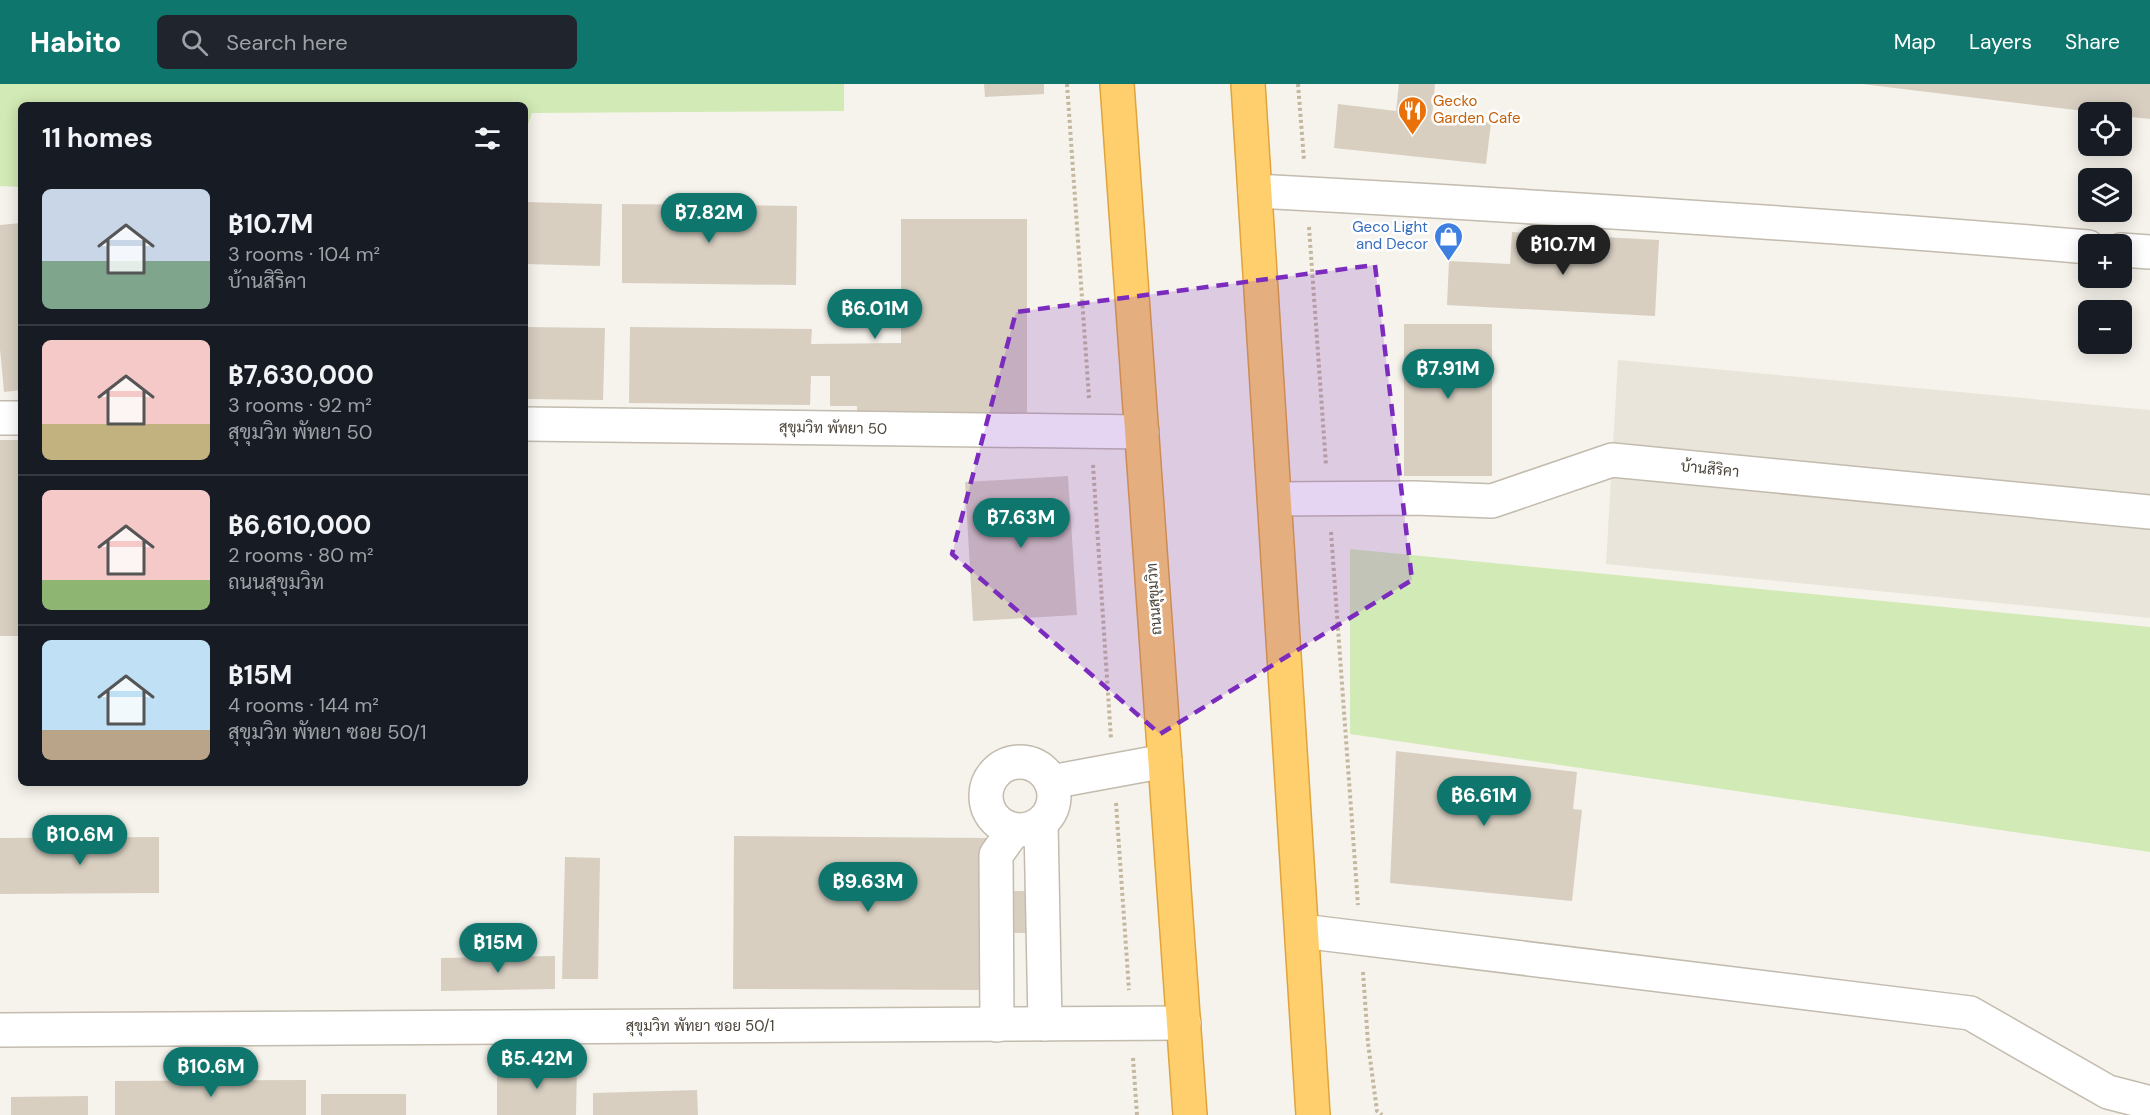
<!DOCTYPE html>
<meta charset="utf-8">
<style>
:root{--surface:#171b24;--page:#20242c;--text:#f1f3f6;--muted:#9ea1a6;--line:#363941;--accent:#0f766e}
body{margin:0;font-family:"DM Sans",Sarabun,sans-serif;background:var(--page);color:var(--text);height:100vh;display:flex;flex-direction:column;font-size:22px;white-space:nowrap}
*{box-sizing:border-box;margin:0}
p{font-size:20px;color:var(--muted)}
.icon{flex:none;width:33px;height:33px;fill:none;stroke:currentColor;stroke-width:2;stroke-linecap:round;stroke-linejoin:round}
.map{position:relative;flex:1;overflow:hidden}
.details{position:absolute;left:18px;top:18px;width:510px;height:684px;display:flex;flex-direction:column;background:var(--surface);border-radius:9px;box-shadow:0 3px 15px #0003}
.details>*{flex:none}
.controls{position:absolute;left:2078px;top:18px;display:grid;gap:12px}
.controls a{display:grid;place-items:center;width:54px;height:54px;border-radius:9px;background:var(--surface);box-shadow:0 3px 15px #0003;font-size:30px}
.price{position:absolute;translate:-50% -51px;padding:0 14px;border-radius:21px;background:var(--accent);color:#fff;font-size:20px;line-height:39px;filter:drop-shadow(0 2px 3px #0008)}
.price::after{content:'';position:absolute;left:50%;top:36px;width:18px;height:14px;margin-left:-9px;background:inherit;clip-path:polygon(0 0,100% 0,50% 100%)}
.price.on{background:#222;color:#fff}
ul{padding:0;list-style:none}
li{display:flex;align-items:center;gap:18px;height:150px;padding:0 24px}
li+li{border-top:2px solid var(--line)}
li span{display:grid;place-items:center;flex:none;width:168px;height:120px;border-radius:9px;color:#555}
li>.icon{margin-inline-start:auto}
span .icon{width:72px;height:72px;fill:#fffc;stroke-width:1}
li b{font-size:26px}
h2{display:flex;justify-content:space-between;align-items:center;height:72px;padding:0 24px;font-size:26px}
header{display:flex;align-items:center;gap:36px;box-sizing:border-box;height:84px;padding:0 30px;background:var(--accent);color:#fff}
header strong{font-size:28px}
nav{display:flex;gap:33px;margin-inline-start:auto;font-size:21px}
.search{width:420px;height:54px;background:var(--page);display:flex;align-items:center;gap:15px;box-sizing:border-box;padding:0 21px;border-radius:9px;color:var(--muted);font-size:22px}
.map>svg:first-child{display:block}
</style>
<header>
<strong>Habito</strong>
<div class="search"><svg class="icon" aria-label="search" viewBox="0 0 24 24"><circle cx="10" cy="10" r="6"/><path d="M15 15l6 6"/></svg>Search here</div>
<nav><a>Map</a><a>Layers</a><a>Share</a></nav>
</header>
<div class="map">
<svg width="2150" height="1031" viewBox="0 0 2150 1031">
<rect width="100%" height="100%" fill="#f6f3ec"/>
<path fill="#eae5da" d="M1618,276l532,50v208l-544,-54z"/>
<g fill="#d2eab5">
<path d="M0,0h844v27l-312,2 -7,20v-28h-504v82l-21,-1z"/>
<path d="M1350,465l800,78v225l-800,-118z"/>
</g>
<g fill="#d8cfc1">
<path d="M984,0h60v10l-59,3z"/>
<path d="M1399,0h36l-3,33 59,6 -5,41 -152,-16 4,-44 58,7z"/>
<path d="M1862,0h288v35l-29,-3v-4h-29z"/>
<path d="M525,118l77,2 -2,62 -75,-2z"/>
<path d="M622,120l175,2 -1,79 -174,-2z"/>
<path d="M901,135h126v198h-170v-11h-27v-30h-19l-1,29 -181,-2 1,-76 182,2 -1,15 90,-1z"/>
<path d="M21,139v167l-17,2 -4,-43v-124z"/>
<path d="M1512,148l147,8 -4,76 -208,-11 2,-44 61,3z"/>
<rect x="1404" y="240" width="88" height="152"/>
<path d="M525,243l80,1 -2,72 -78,-1z"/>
<rect x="0" y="356" width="21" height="196"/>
<path d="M1068,392l9,139 -104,6 -8,-139z"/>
<path d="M1396,667l181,21 -4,37 9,1 -10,91 -182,-18z"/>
<path d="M734,752l253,2v22l17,31h23v42h-25l-17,57 -252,-1z"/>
<path d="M159,753v56l-159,1v-56z"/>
<path d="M565,773l35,1 -2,121h-36z"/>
<path d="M555,872v33l-114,2v-33z"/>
<path d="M497,982h80l-1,49h-79z"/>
<path d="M306,996v35h-191v-34z"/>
<path d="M697,1006l1,25h-105v-22z"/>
<rect x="321" y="1010" width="85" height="21"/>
<path d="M88,1012v19h-77v-18z"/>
</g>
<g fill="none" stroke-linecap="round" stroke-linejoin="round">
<defs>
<g id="minor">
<path d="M1255,107c278,15 556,32 833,56"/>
<path d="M2121,166l29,2"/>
<path d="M0,334h21"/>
<path d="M525,340l617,8"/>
<path d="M1275,415l140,-1 77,3 120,-41 538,52"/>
<circle cx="1020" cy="712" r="34"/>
<path d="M1051,698l114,-21"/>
<path d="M1041,739l4,201"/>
<path d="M1302,847l668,82 138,79 39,10v13"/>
<path d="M997,941l-1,-170 18,-25"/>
<path d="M0,946l1184,-7"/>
</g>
<g id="highway">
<path d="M1117,0l73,1031"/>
<path d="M1248,0l65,1031"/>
</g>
</defs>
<use href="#minor" stroke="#c2bbae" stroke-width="36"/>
<use href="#highway" stroke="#e0a43c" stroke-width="36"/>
<g stroke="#c4b79f" stroke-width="4" stroke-dasharray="3 3" stroke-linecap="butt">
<path d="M1067,0l22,314"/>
<path d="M1298,0l6,76"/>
<path d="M1309,143l17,238"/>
<path d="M1093,381l18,274"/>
<path d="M1331,448l27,373"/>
<path d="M1116,719l13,187"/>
<path d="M1363,888l5,71 9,68 5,4"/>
<path d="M1133,974l4,57"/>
</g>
<use href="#minor" stroke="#fff" stroke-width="33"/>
<use href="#highway" stroke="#ffcf6e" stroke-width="33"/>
</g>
<path fill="#7b2cbf" fill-opacity="0.2" stroke="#7b2cbf" stroke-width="4.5" stroke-dasharray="12 8" stroke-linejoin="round" d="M1375,181l37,315 -252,154 -208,-180 64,-242z"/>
<defs>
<symbol id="restaurant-pin" viewBox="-11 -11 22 30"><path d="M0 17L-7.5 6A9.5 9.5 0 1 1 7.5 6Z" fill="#e8710a" stroke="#fff"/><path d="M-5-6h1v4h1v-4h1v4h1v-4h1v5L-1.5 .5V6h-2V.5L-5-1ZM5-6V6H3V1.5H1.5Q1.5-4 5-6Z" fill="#fff"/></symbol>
<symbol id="shop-pin" viewBox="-11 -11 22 30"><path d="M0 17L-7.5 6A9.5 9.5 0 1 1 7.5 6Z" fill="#3f7fe0" stroke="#fff"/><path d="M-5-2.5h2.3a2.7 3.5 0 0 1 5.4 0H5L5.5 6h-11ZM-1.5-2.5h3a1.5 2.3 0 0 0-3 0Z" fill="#fff"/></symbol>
</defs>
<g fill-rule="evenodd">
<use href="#restaurant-pin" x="1396" y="10" width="33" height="45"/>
<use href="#shop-pin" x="1432" y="136" width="33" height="45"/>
</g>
<g text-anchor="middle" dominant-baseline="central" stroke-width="5" stroke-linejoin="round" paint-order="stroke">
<g font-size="15" fill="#c56008" stroke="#fff" text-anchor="start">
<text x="1433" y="17">Gecko<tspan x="1433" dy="17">Garden Cafe</tspan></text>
</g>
<g font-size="15" fill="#366cbe" stroke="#fff" text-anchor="end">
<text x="1428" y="143">Geco Light<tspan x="1428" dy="17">and Decor</tspan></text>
</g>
<g font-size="15" fill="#4b4439" stroke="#fff">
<text transform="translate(833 344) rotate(1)">สุขุมวิท พัทยา 50</text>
<text transform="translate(1710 385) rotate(6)">บ้านสิริคา</text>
<text transform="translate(1154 515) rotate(-94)">ถนนสุขุมวิท</text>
<text x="700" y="942">สุขุมวิท พัทยา ซอย 50/1</text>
</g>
</g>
</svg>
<div class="controls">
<a><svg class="icon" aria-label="locate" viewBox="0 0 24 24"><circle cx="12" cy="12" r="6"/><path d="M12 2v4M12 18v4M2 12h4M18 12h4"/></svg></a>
<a><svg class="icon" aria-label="layers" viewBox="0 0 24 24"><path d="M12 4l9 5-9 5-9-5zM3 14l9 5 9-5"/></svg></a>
<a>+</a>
<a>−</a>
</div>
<b class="price" style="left:709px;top:160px">฿7.82M</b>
<b class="price on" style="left:1563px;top:192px">฿10.7M</b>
<b class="price" style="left:875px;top:256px">฿6.01M</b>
<b class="price" style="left:1448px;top:316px">฿7.91M</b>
<b class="price" style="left:1021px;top:465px">฿7.63M</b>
<b class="price" style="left:1484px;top:743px">฿6.61M</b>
<b class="price" style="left:80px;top:782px">฿10.6M</b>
<b class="price" style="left:868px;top:829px">฿9.63M</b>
<b class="price" style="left:498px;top:890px">฿15M</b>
<b class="price" style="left:537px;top:1006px">฿5.42M</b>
<b class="price" style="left:211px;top:1014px">฿10.6M</b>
<section class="details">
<h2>11 homes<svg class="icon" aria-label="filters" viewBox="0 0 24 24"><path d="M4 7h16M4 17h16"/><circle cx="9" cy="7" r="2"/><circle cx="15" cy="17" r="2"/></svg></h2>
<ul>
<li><span style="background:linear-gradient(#c9d6e8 60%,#7fa58c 0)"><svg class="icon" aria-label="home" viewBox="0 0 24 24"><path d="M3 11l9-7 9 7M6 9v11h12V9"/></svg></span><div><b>฿10.7M</b><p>3 rooms · 104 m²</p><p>บ้านสิริคา</p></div></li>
<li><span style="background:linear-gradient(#f6c9c9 70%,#c2b280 0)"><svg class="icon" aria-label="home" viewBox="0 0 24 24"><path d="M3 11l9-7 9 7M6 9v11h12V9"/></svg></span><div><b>฿7,630,000</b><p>3 rooms · 92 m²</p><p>สุขุมวิท พัทยา 50</p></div></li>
<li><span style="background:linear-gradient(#f6c9c9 75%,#8fb573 0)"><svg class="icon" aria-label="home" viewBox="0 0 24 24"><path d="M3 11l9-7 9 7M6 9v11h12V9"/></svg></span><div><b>฿6,610,000</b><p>2 rooms · 80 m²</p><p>ถนนสุขุมวิท</p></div></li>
<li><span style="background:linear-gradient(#bfe0f5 75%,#b9a48a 0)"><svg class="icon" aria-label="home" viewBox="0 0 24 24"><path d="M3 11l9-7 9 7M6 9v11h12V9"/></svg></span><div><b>฿15M</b><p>4 rooms · 144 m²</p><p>สุขุมวิท พัทยา ซอย 50/1</p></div></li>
</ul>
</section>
</div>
